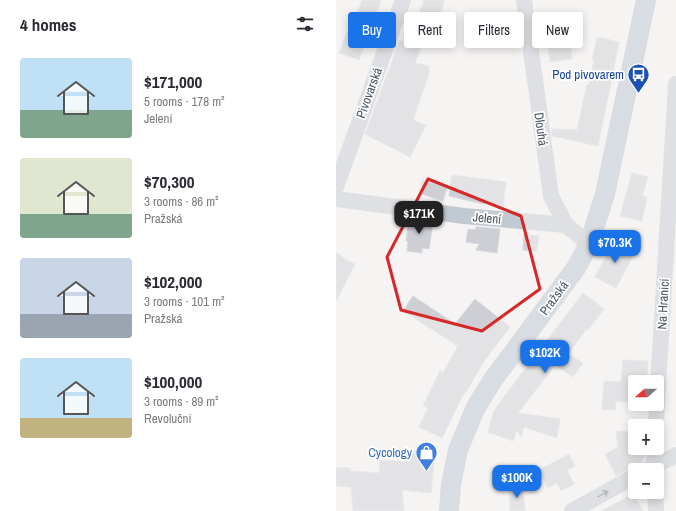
<!DOCTYPE html>
<meta charset="utf-8">
<style>
:root{--surface:#fff;--page:#f2f2f3;--text:#2b2b33;--muted:#7c7c81;--accent:#1a73e8}
body{margin:0;font-family:"Archivo Narrow",sans-serif;background:var(--page);color:var(--text);height:100vh;display:flex;flex-direction:column;font-size:15px;white-space:nowrap}
*{box-sizing:border-box;margin:0}
p{font-size:13px;color:var(--muted)}
.icon{flex:none;width:22px;height:22px;fill:none;stroke:currentColor;stroke-width:2;stroke-linecap:round;stroke-linejoin:round}
.map{position:relative;flex:1;overflow:hidden}
.details{display:flex;flex-direction:column;background:var(--surface);width:336px}
.details>*{flex:none}
.top-card{position:absolute;left:12px;top:12px;width:268px;height:36px;display:flex;gap:8px}
.needle{width:26px;rotate:249deg}
.fabs{position:absolute;left:292px;top:375px;display:grid;gap:8px}
.fabs a{display:grid;place-items:center;width:36px;height:36px;border-radius:4px;background:var(--surface);box-shadow:0 2px 10px #0003;font-size:20px}
.price{position:absolute;translate:-50% -34px;padding:0 9px;border-radius:8px;background:var(--accent);color:#fff;font-size:13px;line-height:26px;filter:drop-shadow(0 1px 2px #0008)}
.price::after{content:'';position:absolute;left:50%;top:24px;width:12px;height:9px;margin-left:-6px;background:inherit;clip-path:polygon(0 0,100% 0,50% 100%)}
.price.active{background:#222;color:#fff}
ul{padding:0;list-style:none}
li{display:flex;align-items:center;gap:12px;height:100px;padding:0 20px}
li span{display:grid;place-items:center;flex:none;width:112px;height:80px;border-radius:4px;color:#555}
li>.icon{margin-inline-start:auto}
span .icon{width:48px;height:48px;fill:#fffc;stroke-width:1}
li b{font-size:17px}
h2{display:flex;justify-content:space-between;align-items:center;height:48px;padding:0 20px;font-size:17px}
.chip{padding:0 14px;border-radius:4px;background:var(--surface);box-shadow:0 2px 10px #0003;font-size:14px;line-height:36px}
.chip.active{background:var(--accent);color:#fff}
main{display:flex;flex:1;min-height:0}
.map>svg:first-child{display:block}
</style>
<main>
<section class="details">
<h2>4 homes<svg class="icon" aria-label="filters" viewBox="0 0 24 24"><path d="M4 7h16M4 17h16"/><circle cx="9" cy="7" r="2"/><circle cx="15" cy="17" r="2"/></svg></h2>
<ul>
<li><span style="background:linear-gradient(#bfe0f5 65%,#7fa58c 0)"><svg class="icon" aria-label="home" viewBox="0 0 24 24"><path d="M3 11l9-7 9 7M6 9v11h12V9"/></svg></span><div><b>$171,000</b><p>5 rooms · 178 m²</p><p>Jelení</p></div></li>
<li><span style="background:linear-gradient(#dfe7d0 70%,#7fa58c 0)"><svg class="icon" aria-label="home" viewBox="0 0 24 24"><path d="M3 11l9-7 9 7M6 9v11h12V9"/></svg></span><div><b>$70,300</b><p>3 rooms · 86 m²</p><p>Pražská</p></div></li>
<li><span style="background:linear-gradient(#c9d6e8 70%,#9aa5b1 0)"><svg class="icon" aria-label="home" viewBox="0 0 24 24"><path d="M3 11l9-7 9 7M6 9v11h12V9"/></svg></span><div><b>$102,000</b><p>3 rooms · 101 m²</p><p>Pražská</p></div></li>
<li><span style="background:linear-gradient(#bfe0f5 75%,#c2b280 0)"><svg class="icon" aria-label="home" viewBox="0 0 24 24"><path d="M3 11l9-7 9 7M6 9v11h12V9"/></svg></span><div><b>$100,000</b><p>3 rooms · 89 m²</p><p>Revoluční</p></div></li>
</ul>
</section>
<div class="map">
<svg width="340" height="511" viewBox="0 0 340 511">
<rect width="100%" height="100%" fill="#f5f3f3"/>
<g fill="#cdcfd5" stroke="#d7d9de">
<path d="M26,0h19l-22,60 -20,-7 8,-21 3,1z"/>
<path d="M88,0h21l-11,29 -2,-1 -1,2 -3,-1 -13,34 14,3 -1,4 2,1 -17,49 13,5 -16,32 -45,-23 35,-94 3,2 4,-10 4,2z"/>
<path d="M232,24l4,35 -22,3 -4,-34z"/>
<path d="M261,37l22,5 -21,104 -46,-10v-7l25,1 10,-46 2,1 5,-25h-2z"/>
<path d="M296,173l16,4 -6,19 5,1 -5,24 -22,-5z"/>
<path d="M116,175l54,7 -3,23 -24,-2 -30,-7z"/>
<path d="M87,180l24,8 -4,13 -24,-8z"/>
<path d="M73,219l24,3 -4,27 -7,-1v5l-15,-2 1,-10h-2z"/>
<path d="M140,227l24,2 -3,24 -21,-3 3,-6 -13,-2 2,-13 7,1z"/>
<path d="M188,234l15,2 -2,15 -14,-1z"/>
<path d="M278,241l21,11 -19,36 -21,-11z"/>
<path d="M0,252l10,8 9,4 -19,37z"/>
<path d="M247,293l21,16 -16,21 -1,-2 -19,26 15,9 -10,14 -18,-12 -37,48 42,6 -3,19 -33,-11 -3,10 -4,-7 -4,11 -25,-9 6,-22 1,1 2,-5z"/>
<path d="M77,296l42,28 20,-25 35,28 -28,37 -11,20 -7,11h-1l-21,43 -23,-11 9,-19 -5,-2 17,-35 3,2 15,-27 -55,-35z"/>
<path d="M287,360l25,1 -1,21h-12v20l-19,-1 -1,9h-13l2,-29 17,1z"/>
<path d="M280,431l19,1v16h9v10l-2,4 -26,14 -11,-22 13,-7z"/>
<path d="M75,450l24,1 -4,42 -29,-3 2,21h-51l-2,-24 -15,-1v-19l14,1v3l29,2 1,-13 30,2z"/>
<path d="M233,454l6,12 -8,4 7,14 -13,7 -4,-8 -9,5 -9,-18z"/>
<path d="M173,487h14l2,24h-15z"/>
<path d="M297,494l10,17h-42z"/>
</g>
<g fill="none" stroke-linecap="round" stroke-linejoin="round">
<g stroke="#c1cad2" stroke-width="16">
<path d="M188,0l27,196 15,29 23,19"/>
<path d="M0,187l67,-187"/>
<path d="M0,199l128,17 102,9"/>
<path d="M321,403l19,-319"/>
<path d="M320,426l1,-22"/>
<path d="M311,470l29,-15"/>
<path d="M318,470v-22"/>
<path d="M319,492l1,19"/>
<path d="M236,511l63,-35"/>
</g>
<path stroke="#b3c2d1" stroke-width="20" d="M113,511l2,-27 7,-34 17,-41 17,-28 84,-113 13,-24 16,-50 41,-194"/>
</g>
<defs><path id="oneway-shaft" d="M-6 0H5M1.5-3L5.5 0L1.5 3" fill="none" stroke-width="1.6" stroke-linecap="round" stroke-linejoin="round"/></defs>
<use stroke="#6e7983" href="#oneway-shaft" transform="translate(267 494) rotate(-29)"/>
<path d="M0 0H340V511H0ZM92,179l93,37 19,73 -58,42 -81,-21 -14,-53z" fill="#f5f3f3" fill-opacity=".55" fill-rule="evenodd"/>
<path fill="none" stroke="#d62828" stroke-width="3" stroke-linejoin="round" d="M92,179l93,37 19,73 -58,42 -81,-21 -14,-53z"/>
<defs>
<symbol id="bus-pin" viewBox="-11 -11 22 30"><path d="M0 17L-7.5 6A9.5 9.5 0 1 1 7.5 6Z" fill="#1a4fb4" stroke="#fff"/><path d="M-5-6H5V4H4V6H2V4H-2V6H-4V4H-5ZM-3.5-4V0h7V-4ZM-3.5 1.2v1.5H-2V1.2ZM2 1.2v1.5H3.5V1.2Z" fill="#fff"/></symbol>
<symbol id="shop-pin" viewBox="-11 -11 22 30"><path d="M0 17L-7.5 6A9.5 9.5 0 1 1 7.5 6Z" fill="#3f7fe0" stroke="#fff"/><path d="M-5-2.5h2.3a2.7 3.5 0 0 1 5.4 0H5L5.5 6h-11ZM-1.5-2.5h3a1.5 2.3 0 0 0-3 0Z" fill="#fff"/></symbol>
</defs>
<g fill-rule="evenodd">
<use href="#bus-pin" x="290" y="62" width="25" height="34"/>
<use href="#shop-pin" x="78" y="440" width="25" height="34"/>
</g>
<g text-anchor="middle" dominant-baseline="central" stroke-width="3.5" stroke-linejoin="round" paint-order="stroke">
<g font-size="13" fill="#164399" stroke="#fff" text-anchor="end">
<text x="288" y="74">Pod pivovarem</text>
</g>
<g font-size="13" fill="#4a5661" stroke="#fff">
<text transform="translate(33 93) rotate(-70)">Pivovarská</text>
<text transform="translate(205 129) rotate(82)">Dlouhá</text>
<text transform="translate(151 218) rotate(5)">Jelení</text>
<text transform="translate(218 298) rotate(-54)">Pražská</text>
<text transform="translate(327 304) rotate(-87)">Na Hranici</text>
</g>
<g font-size="13" fill="#366cbe" stroke="#fff" text-anchor="end">
<text x="76" y="452">Cycology</text>
</g>
</g>
</svg>
<div class="fabs">
<a><svg class="needle" viewBox="-14 -14 28 28"><path d="M0-13l5 13h-10z" fill="#e53935"/><path d="M0 13l5-13h-10z" fill="#7c7c81"/></svg></a>
<a>+</a>
<a>−</a>
</div>
<b class="price active" style="left:83px;top:235px">$171K</b>
<b class="price" style="left:279px;top:264px">$70.3K</b>
<b class="price" style="left:209px;top:374px">$102K</b>
<b class="price" style="left:181px;top:499px">$100K</b>
<div class="top-card">
<a class="chip active">Buy</a>
<a class="chip">Rent</a>
<a class="chip">Filters</a>
<a class="chip">New</a>
</div>
</div>
</main>
